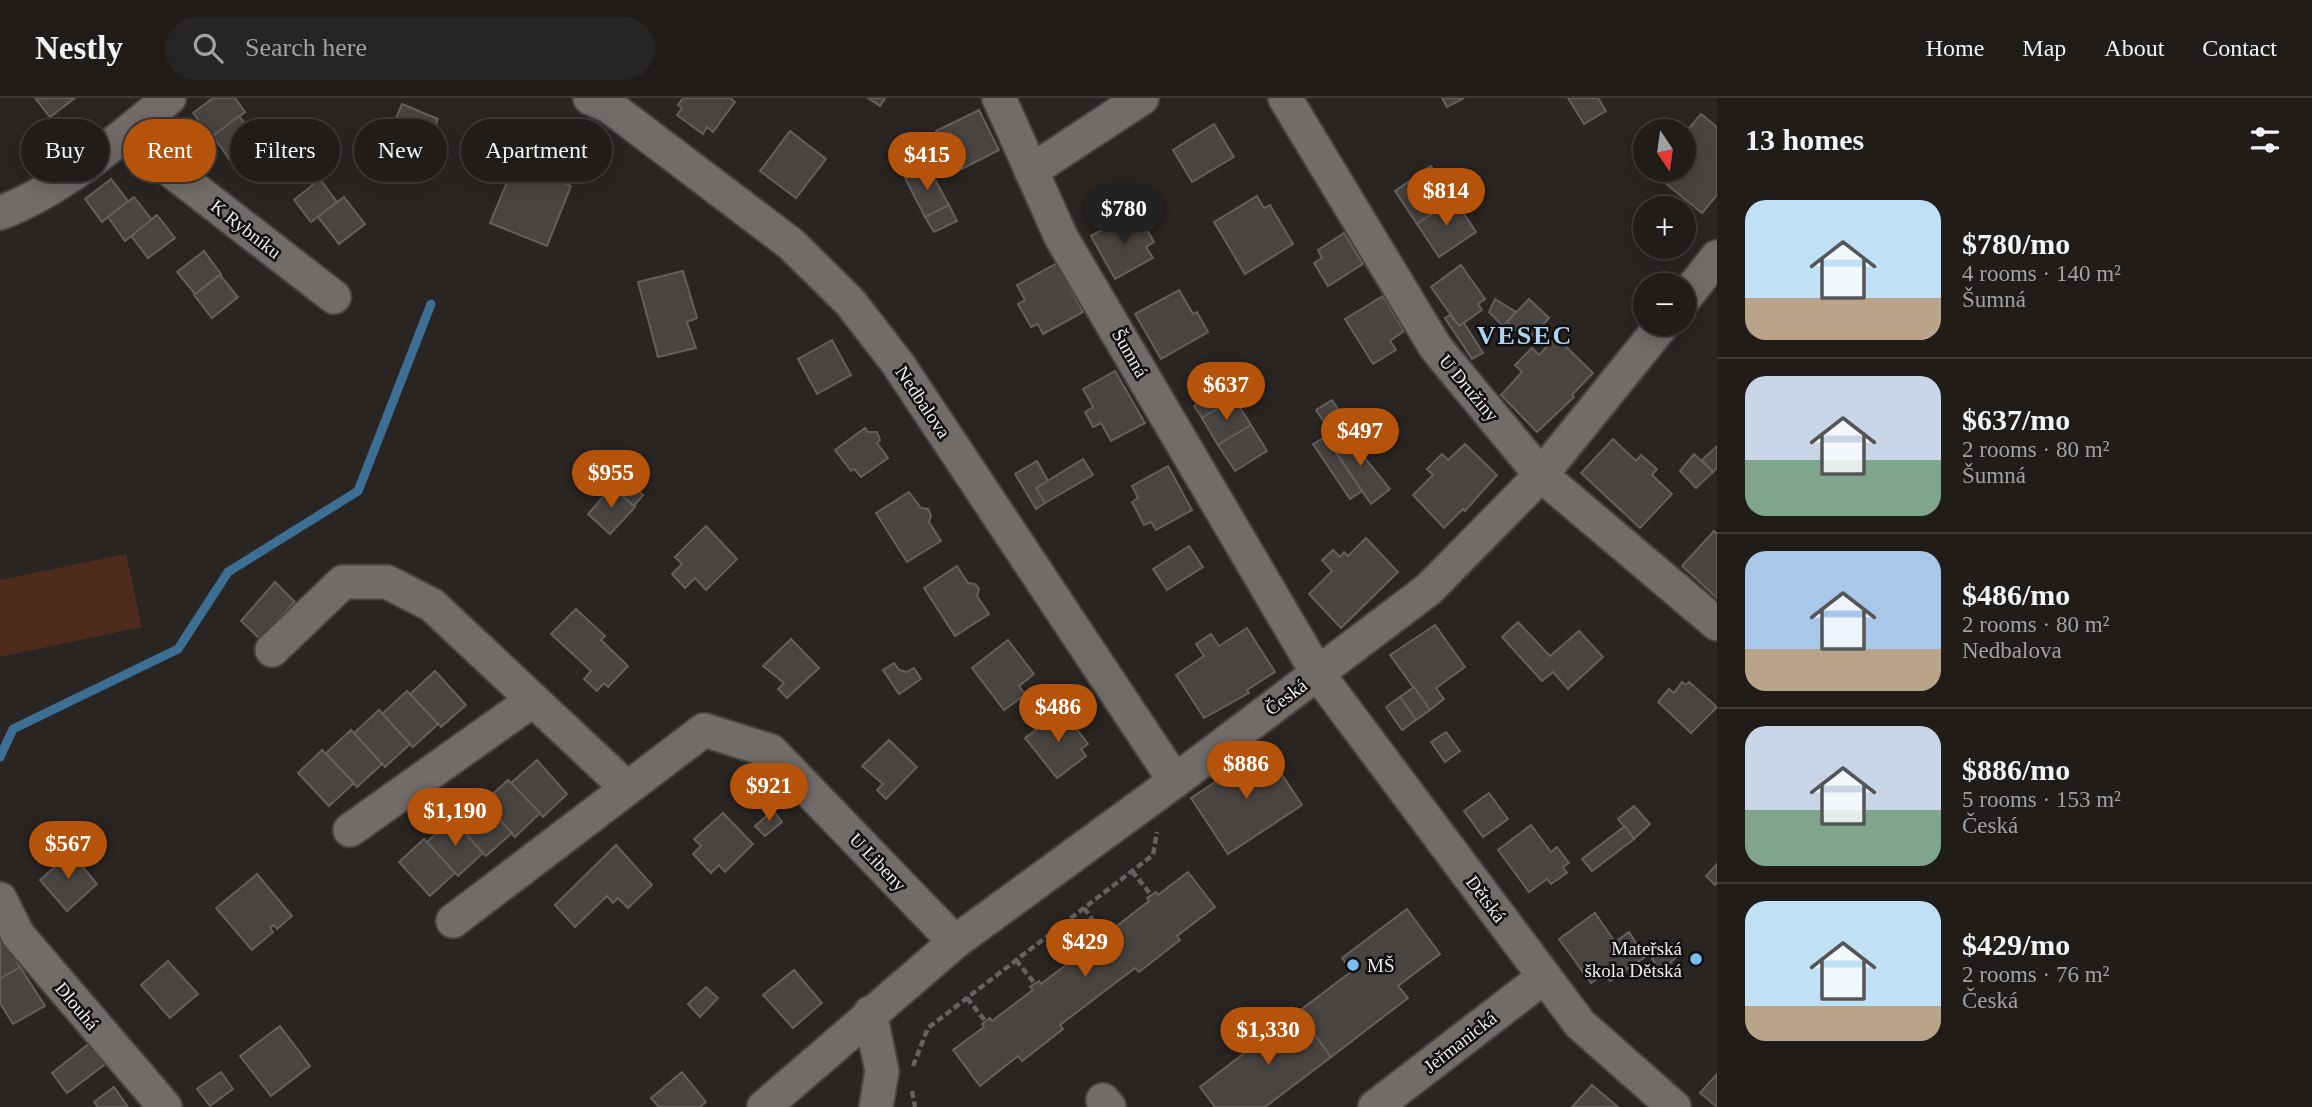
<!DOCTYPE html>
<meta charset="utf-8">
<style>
:root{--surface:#1f1c1a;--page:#272523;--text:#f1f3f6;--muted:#a1a1a2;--line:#3c3a39;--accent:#b45309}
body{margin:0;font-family:"Times New Roman",serif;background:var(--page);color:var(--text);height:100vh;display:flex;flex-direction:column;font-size:26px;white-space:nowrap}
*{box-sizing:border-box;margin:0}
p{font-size:23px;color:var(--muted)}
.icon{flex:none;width:38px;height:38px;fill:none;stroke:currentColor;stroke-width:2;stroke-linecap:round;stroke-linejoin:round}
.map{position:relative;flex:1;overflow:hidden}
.sheet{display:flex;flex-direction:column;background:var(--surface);width:595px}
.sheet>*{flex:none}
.guide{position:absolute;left:21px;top:21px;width:665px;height:63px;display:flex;gap:14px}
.needle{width:46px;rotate:167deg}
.buttons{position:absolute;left:1633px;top:21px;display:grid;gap:14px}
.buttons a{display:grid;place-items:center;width:63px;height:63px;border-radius:50%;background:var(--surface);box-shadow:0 4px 18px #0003,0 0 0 2px var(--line);font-size:35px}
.price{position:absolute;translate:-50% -60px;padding:0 16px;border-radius:24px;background:var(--accent);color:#fff;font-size:23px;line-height:46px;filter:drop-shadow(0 2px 4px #0008)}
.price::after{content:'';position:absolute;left:50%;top:42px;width:21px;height:16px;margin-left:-10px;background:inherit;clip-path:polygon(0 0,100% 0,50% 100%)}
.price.current{background:#222;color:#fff}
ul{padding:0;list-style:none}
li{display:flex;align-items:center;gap:21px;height:175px;padding:0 28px}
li+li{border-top:2px solid var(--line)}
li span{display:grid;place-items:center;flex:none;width:196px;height:140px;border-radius:21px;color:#555}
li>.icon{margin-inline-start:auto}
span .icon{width:84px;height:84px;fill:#fffc;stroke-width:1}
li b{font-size:30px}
h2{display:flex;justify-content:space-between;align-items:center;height:84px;padding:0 28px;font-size:30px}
.chip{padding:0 24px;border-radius:32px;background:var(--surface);box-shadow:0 4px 18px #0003,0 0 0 2px var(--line);font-size:24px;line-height:63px}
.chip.current{background:var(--accent);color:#fff}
header{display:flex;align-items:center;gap:42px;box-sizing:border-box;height:98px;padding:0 35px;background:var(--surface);border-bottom:2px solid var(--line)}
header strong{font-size:33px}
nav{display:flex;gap:38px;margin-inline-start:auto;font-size:24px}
.search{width:490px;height:63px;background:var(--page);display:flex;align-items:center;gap:18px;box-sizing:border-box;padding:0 24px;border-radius:38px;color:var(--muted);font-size:26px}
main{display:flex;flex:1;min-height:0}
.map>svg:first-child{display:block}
</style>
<header>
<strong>Nestly</strong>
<div class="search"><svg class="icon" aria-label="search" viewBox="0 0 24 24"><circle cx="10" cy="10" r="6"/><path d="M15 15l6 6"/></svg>Search here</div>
<nav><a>Home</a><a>Map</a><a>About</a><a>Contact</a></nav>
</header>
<main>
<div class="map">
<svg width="1717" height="1009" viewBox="0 0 1717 1009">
<rect width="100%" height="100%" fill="#292523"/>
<path fill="#4f2b1e" d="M126,456l16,73 -142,30v-77z"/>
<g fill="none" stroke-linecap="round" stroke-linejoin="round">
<path stroke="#3d6f95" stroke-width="9" d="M0,659l13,-28 165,-80 50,-77 130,-81 73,-187"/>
</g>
<g fill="#484442" stroke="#645f5d" stroke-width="2">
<path d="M35,0h40l-25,19z"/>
<path d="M213,0h22l10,14 -33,26 -19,-25z"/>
<path d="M683,0h47l5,4 -22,30 -6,-5 -4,7 -26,-19 5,-7 -4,-3z"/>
<path d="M868,0h17l-5,8z"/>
<path d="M1442,0h22l-17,9z"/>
<path d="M1568,0h30l8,13 -22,13z"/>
<path d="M402,6l36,15 -25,59 -36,-15z"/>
<path d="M979,12l20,40 -49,25 -17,-35 6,-3 -3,-6z"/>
<path d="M1701,16l16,13v68l-15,18 -42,-34 8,-9h16v-18l10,-13 -8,-7z"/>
<path d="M239,18l18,23 -27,21 -17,-24z"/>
<path d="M1214,26l20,33 -42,25 -19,-32z"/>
<path d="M790,33l36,28 -30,39 -36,-27z"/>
<path d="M263,37l17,22 -27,21 -17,-23z"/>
<path d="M515,65l56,23 -24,60 -57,-23z"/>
<path d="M1431,68l23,33 -37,25 -22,-33z"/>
<path d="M928,69l21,38 -24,12 -20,-39z"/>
<path d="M111,81l17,22 -26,21 -17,-23z"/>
<path d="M320,81l17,23 -26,20 -17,-22z"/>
<path d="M1257,98l7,12 6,-3 23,39 -48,30 -31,-52z"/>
<path d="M134,99l18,23 -27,21 -17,-24z"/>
<path d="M344,99l21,27 -26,20 -21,-27z"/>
<path d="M1454,101l22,33 -37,25 -22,-33z"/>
<path d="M949,107l8,16 -23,11 -9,-15z"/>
<path d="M157,117l18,23 -27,20 -17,-22z"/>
<path d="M1128,117l5,9 8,-4 13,22 -8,5 7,11 -38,21 -24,-43z"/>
<path d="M1344,135l19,31 -35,22 -14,-23 8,-5 -4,-8z"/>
<path d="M204,153l17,23 -26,20 -18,-22z"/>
<path d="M1057,165l26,49 -40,22 -5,-10 -7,3 -13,-23 7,-4 -8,-15z"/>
<path d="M1461,167l24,34 -7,5 4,6 -23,16 -28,-39z"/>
<path d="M683,173l14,47 -10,4 9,26 -38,9 -20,-75z"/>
<path d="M220,177l18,22 -26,21 -18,-23z"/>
<path d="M1179,192l14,24 4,-2 11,20 -47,27 -26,-45z"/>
<path d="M1383,198l21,35 -14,10 6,9 -23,14 -28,-45z"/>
<path d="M1495,201l21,13 -13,14 -14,-14z"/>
<path d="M1529,201l20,19 -22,23 -20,-19z"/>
<path d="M1450,217l9,11 5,-3 19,30 -11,6 -27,-41z"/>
<path d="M1556,239l37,36 -21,22 2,2 -37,35 -36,-37 21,-23 -7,-7 17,-17 7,7z"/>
<path d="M832,242l19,35 -34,19 -19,-35z"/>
<path d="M1115,273l30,52 -34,18 -10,-18 -8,4 -8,-15 8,-5 -10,-18z"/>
<path d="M1226,288l8,12 -32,20 -8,-12z"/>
<path d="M1234,300l17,27 -33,20 -16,-27z"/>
<path d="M1332,302l17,25 -16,10 -17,-25z"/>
<path d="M1251,327l16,26 -32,20 -17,-26z"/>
<path d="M865,330l3,4h9l3,8 -3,3 11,15 -27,19 -7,-8 -3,2 -16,-21z"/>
<path d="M1344,334l46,57 -19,15 -42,-62z"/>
<path d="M1325,339l37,54 -12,8 -37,-55z"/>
<path d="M1613,341l23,22 5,-6 16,14 -5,6 20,19 -32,34 -59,-55z"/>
<path d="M1465,346l32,31 -32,36 -2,-2 -19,19 -31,-33 20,-20 -6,-6 15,-15 6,6z"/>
<path d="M1717,348v22l-4,4 -11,-12z"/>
<path d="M1694,356l19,18 -17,16 -16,-17z"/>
<path d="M1083,361l10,16 -48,28 -9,-15z"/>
<path d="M1037,363l11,20 -12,7 9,15 -9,6 -21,-35z"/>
<path d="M1168,368l24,44 -36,20 -5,-8 -7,3 -12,-23 6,-4 -6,-12z"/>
<path d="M622,379l21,18 -9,11 -22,-19z"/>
<path d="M612,389l23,20 -25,27 -22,-20z"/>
<path d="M909,394l12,16 7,1 3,6 -2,7 12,19 -34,21 -31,-49z"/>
<path d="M706,428l31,33 -31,31 -11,-12 -10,10 -13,-14 10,-10 -7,-7z"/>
<path d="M1714,433l3,3v64l-35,-32z"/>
<path d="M1366,440l32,34 -57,56 -32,-34 23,-23 -10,-11 11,-10 7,7 4,-5 4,4z"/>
<path d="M1189,448l14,21 -36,23 -14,-21z"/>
<path d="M957,468l11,17 7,1 4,5 -2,7 12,18 -34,22 -31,-48z"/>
<path d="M275,484l20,20 -35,37 -19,-18z"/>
<path d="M576,511l29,27 -4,4 27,26 -20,21 -4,-4 -7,8 -13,-12 7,-8 -40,-37z"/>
<path d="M1518,524l32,34 29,-25 24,26 -35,32 -15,-17 -11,9 -40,-44z"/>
<path d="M1435,527l30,42 -29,21 8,11 -14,11 -40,-55z"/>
<path d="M1247,530l28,44 -28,18 2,3 -45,25 -28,-43 28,-19 -8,-12 15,-10 8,12z"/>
<path d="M791,541l28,29 -32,30 -9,-9 6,-6 -21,-17z"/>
<path d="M1008,542l26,34 -15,12 5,7 10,-5 -30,22 -32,-42z"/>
<path d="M894,565l5,7 8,2 7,-4 7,11 -22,15 -16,-24z"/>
<path d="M435,573l31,34 -25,22 -31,-33z"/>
<path d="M1682,584l4,3 3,-3 28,25 -26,26 -33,-31 11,-13 5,4z"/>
<path d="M1414,589l16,23 -14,10 -16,-23z"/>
<path d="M407,593l31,33 -25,23 -31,-33z"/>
<path d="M1400,599l16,23 -14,10 -16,-23z"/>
<path d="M379,612l31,34 -25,23 -31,-34z"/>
<path d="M1062,612l26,34 -7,5 5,7 -29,22 -32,-40z"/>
<path d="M351,632l31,34 -25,23 -31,-34z"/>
<path d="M1446,634l14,19 -15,11 -14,-20z"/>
<path d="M889,642l28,27 -31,32 -9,-9 6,-6 -21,-18z"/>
<path d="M1265,651l37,56 -74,49 -37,-56z"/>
<path d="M322,652l32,33 -25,23 -31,-33z"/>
<path d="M537,662l30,34 -24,23 -32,-34z"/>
<path d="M508,682l32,33 -25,24 -32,-34z"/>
<path d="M1489,695l19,26 -25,18 -19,-26z"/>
<path d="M480,701l32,34 -26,23 -31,-33z"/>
<path d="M1634,708l16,18 -16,15 -16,-20z"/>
<path d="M773,712l9,12 -17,14 -10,-10z"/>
<path d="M723,715l30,31 -28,28 -6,-7 -8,8 -18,-19 8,-8 -7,-7z"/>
<path d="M452,721l31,34 -25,23 -31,-34z"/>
<path d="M1531,727l20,27 6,-5 12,16 -6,4 4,6 -16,11 -4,-5 -18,13 -31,-42z"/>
<path d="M1625,728l9,13 -42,32 -10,-12z"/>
<path d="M424,741l31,34 -25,23 -31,-34z"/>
<path d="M616,747l36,40 -24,23 -10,-10 -5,5 -6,-7 -32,31 -20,-22z"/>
<path d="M70,754l27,32 -30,27 -27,-31 16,-14 -6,-7 7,-6 6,6z"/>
<path d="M1717,766v19l-2,2 -9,-9z"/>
<path d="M1188,774l27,35 -38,29 3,4 -41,32 -4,-4 -75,57 3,4 -41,32 -4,-5 -38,30 -27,-36 31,-23 -2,-3 8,-6 2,3 41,-31 -3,-3 9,-6 2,3 60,-46 -2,-2 3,-3 5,-4 2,3 40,-31 -2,-3 9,-6 2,3z"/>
<path d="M257,776l35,42 -15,13 -3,-4 -4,3 3,4 -21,18 -36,-42z"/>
<path d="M1407,811l33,45 -42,32 10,12 -77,59 -33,-45 54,-41 -10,-13z"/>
<path d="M1595,815l20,29 14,-10 16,25 -35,24 -5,-8 -14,10 -32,-44z"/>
<path d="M0,836l20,33 -20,12z"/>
<path d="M1672,846l8,9 -18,19 -10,-13z"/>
<path d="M168,863l30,33 -28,24 -29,-33z"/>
<path d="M20,869l25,39 -32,18 -13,-21v-24z"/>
<path d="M794,872l28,33 -29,25 -30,-33z"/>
<path d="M706,889l12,11 -18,19 -12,-13z"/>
<path d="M1298,914l33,45 -66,50h-50l-15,-20z"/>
<path d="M280,928l30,40 -39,30 -31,-40z"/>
<path d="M95,941l17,20 -45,34 -15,-20z"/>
<path d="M221,974l12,17 -23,17 -13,-17z"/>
<path d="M682,974l24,30 -6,5h-41l-8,-9z"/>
<path d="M1717,976v33l-17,-14z"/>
<path d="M1592,987l26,22h-46z"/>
<path d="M114,989l14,20h-30l-4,-5z"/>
</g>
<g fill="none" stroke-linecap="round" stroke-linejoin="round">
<defs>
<g id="street">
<path d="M590,0l19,8 182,138 59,58 48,62 277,417"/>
<path d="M999,0l62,139 257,437 262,350 94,83"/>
<path d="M1285,0l151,250 105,127 176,149"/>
<path d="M125,37l209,162"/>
<path d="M1031,73l111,-73"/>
<path d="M0,115c63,-24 117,-72 169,-115"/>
<path d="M1684,201l33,-42"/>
<path d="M272,552l71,-68h44l45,23 195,183"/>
<path d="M350,732l183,-130"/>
<path d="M0,801l18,36 147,172"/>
<path d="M453,823l251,-191 67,21 184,191"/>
<path d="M870,915l12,58 -6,36"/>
<path d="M1103,1002l6,7"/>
<path d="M764,1009l191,-165 220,-161 254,-192 112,-114 122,-151"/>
<path d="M1375,1009l169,-130"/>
</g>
</defs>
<use href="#street" stroke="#474342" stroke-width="37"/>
<g stroke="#656160" stroke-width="4.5" stroke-dasharray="7 3.5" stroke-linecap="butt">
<path d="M1132,773l19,24"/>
<path d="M1084,810l18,25"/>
<path d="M1016,862l19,24"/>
<path d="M967,900l19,24"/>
<path d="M913,968l15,-38 225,-173 4,-23"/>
<path d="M912,993l3,16"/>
</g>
<use href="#street" stroke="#716c6a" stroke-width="33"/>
</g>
<g fill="#76c0f7" stroke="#100e0e" stroke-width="2.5">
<circle cx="1696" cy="861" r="7"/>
<circle cx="1353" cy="867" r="7"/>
</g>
<g text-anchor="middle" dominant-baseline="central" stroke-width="5" stroke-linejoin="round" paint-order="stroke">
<g font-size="19" fill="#efeceb" stroke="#100e0e">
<text transform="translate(246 131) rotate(38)">K Rybníku</text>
<text transform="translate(1130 255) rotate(60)">Šumná</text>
<text transform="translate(1469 290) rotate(50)">U Družiny</text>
<text transform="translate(923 304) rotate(56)">Nedbalova</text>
<text transform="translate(1286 599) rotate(-37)">Česká</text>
<text transform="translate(878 764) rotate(46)">U Libeny</text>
<text transform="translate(1486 801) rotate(53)">Dětská</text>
<text transform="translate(77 908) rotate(50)">Dlouhá</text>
<text transform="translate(1460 944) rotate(-38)">Jeřmanická</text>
</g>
<g font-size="19" fill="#efeceb" stroke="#100e0e" text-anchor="end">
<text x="1682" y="850">Mateřská<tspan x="1682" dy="22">škola Dětská</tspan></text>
<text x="1367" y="867" text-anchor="start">MŠ</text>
</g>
<g font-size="26" font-weight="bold" letter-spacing="2" fill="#aed5f4" stroke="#100e0e">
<text x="1525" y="237">VESEC</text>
</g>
</g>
</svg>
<div class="buttons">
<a><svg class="needle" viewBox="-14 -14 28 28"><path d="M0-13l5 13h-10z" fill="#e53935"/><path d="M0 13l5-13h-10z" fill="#a1a1a2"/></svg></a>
<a>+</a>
<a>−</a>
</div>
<b class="price" style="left:927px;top:94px">$415</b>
<b class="price" style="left:1446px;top:130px">$814</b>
<b class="price current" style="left:1124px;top:148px">$780</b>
<b class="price" style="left:1226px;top:324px">$637</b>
<b class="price" style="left:1360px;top:370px">$497</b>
<b class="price" style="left:611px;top:412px">$955</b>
<b class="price" style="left:1058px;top:646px">$486</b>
<b class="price" style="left:1246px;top:703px">$886</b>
<b class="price" style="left:769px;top:725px">$921</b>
<b class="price" style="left:455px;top:750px">$1,190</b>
<b class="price" style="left:68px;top:783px">$567</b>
<b class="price" style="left:1085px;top:881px">$429</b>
<b class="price" style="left:1268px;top:969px">$1,330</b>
<div class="guide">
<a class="chip">Buy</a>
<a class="chip current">Rent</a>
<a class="chip">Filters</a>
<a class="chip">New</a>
<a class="chip">Apartment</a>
</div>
</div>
<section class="sheet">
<h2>13 homes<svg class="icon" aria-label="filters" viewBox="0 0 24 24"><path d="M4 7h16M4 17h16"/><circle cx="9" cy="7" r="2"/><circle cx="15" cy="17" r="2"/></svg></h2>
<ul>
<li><span style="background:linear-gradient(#bfe0f5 70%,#b9a48a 0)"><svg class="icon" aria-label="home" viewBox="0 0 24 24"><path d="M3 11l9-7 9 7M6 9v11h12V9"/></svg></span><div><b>$780/mo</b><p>4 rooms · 140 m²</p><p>Šumná</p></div></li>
<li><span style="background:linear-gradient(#c9d6e8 60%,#7fa58c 0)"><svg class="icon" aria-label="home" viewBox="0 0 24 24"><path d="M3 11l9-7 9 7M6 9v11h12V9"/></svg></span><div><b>$637/mo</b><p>2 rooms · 80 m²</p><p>Šumná</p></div></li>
<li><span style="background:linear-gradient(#a9c7e8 70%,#b9a48a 0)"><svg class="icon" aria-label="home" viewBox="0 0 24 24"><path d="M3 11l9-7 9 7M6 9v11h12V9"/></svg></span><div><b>$486/mo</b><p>2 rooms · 80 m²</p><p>Nedbalova</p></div></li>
<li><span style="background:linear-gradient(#c9d6e8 60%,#7fa58c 0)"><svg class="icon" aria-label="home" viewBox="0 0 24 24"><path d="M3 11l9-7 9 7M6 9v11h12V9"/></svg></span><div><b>$886/mo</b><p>5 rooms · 153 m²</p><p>Česká</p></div></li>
<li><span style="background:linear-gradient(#bfe0f5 75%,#b9a48a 0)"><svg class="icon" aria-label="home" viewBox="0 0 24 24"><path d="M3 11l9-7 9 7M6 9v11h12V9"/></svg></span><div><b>$429/mo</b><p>2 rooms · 76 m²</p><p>Česká</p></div></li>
</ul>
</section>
</main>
